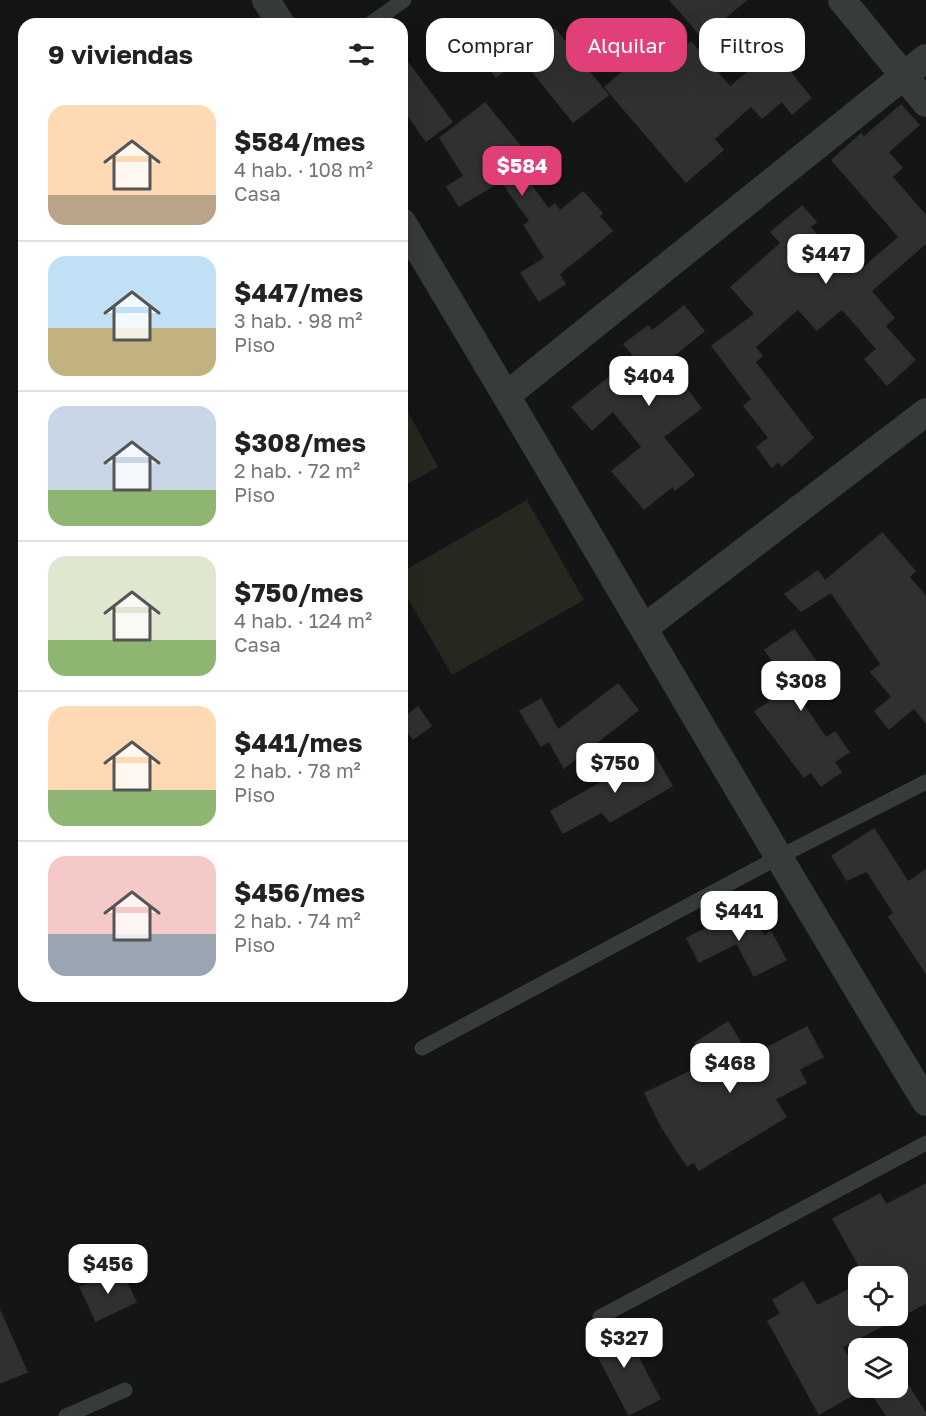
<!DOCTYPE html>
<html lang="es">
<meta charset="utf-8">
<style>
:root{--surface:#fff;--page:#f6f6f6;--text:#222;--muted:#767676;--line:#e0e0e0;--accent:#e13f78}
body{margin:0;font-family:"Golos Text",sans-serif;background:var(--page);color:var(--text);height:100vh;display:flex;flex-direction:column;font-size:22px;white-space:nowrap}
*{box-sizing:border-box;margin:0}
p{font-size:20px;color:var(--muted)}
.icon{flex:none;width:33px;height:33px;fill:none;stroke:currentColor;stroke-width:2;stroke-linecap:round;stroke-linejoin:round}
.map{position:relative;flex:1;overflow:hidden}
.sheet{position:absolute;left:18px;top:18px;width:390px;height:984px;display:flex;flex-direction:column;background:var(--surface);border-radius:18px;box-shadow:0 6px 24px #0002}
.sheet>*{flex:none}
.top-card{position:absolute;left:426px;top:18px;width:410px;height:54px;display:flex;gap:12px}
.tools{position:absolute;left:848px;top:1266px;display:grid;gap:12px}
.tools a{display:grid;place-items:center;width:60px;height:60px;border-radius:12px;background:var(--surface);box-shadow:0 6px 24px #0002;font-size:30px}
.price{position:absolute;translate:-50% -51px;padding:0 14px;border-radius:12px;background:#fff;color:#222;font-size:20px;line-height:39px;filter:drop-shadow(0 2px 3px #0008)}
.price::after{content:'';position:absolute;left:50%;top:36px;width:18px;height:14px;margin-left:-9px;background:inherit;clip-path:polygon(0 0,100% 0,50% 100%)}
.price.selected{background:var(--accent);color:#fff}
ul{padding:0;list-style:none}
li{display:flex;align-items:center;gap:18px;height:150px;padding:0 30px}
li+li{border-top:2px solid var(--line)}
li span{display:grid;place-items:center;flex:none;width:168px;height:120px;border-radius:18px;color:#555}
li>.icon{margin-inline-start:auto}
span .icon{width:72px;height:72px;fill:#fffc;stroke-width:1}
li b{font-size:26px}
h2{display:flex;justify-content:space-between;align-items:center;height:72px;padding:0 30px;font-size:26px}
.pill{padding:0 21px;border-radius:18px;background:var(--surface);box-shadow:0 6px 24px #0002;font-size:21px;line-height:54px}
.pill.selected{background:var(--accent);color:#fff}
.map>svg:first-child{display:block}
</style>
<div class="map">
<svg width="926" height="1416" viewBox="0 0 926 1416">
<rect width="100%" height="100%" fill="#141515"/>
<g fill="#262820">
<path d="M406,408l32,59 -36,20v-77z"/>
<path d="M527,500l57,100 -132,75 -50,-87v-16z"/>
</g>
<g fill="#2f3131" stroke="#2e3131" stroke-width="1.5">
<path d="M670,0h76l-44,37z"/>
<path d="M555,29l53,66 -35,27 -53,-66z"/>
<path d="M504,38l16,20 -24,19 -15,-19z"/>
<path d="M691,42l39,45 30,-25 3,4 13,-11 35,43 -19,16 -10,-13 -20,17 -11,-12 -37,33 9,11 -37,32 -81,-95 37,-32 15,17z"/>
<path d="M402,55l50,67 -26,19 -24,-34z"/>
<path d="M485,103l46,56 -12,9 29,41 7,-5 5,7 23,-19 19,21 -3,3 13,15 -53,43 6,10 -26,17 -18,-28 24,-15 -21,-33 6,-4 -29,-40 -42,25 -12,-19 17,-11 -24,-38z"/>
<path d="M901,105l18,20 -31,27 14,16 -10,9 34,39v27l-55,48 23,27 -9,8 30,34 -28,25 -22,-26 12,-10 -35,-40 -25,21 -19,-21 -43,38 7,9 -7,6 58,76 -31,28 -4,-5 -6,6 -15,-20 12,-9 -25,-32 8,-7 -40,-53 43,-32 -24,-27 50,-44 -10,-11 31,-26 14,16 -6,5 34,39 4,-3 9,10 42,-36 -67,-77 29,-26 3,3z"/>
<path d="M684,306l20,25 -38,31 35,46 -38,29 31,38 -19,15 -2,-4 -29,23 -32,-38 30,-24 -29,-36 -21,19 -20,-23 63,-50 -11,-13 24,-18 4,5z"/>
<path d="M882,533l33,38 -6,6 17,20v126l-12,-15 -25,21 -14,-18 17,-14 -21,-25 10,-8 -50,-72 -30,19 -16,-17 33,-23 7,10z"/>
<path d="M794,630l35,50 -29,20 26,38 9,-6 14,20 -15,10 7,10 -20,14 -10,-14 -7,5 -49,-65 36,-25 -26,-37z"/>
<path d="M618,684l20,26 -74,58 -15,-27 -8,5 -21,-35 21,-12 17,31z"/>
<path d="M418,707l13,19 -18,13 -11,-15v-5z"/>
<path d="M653,753l19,33 -62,36 -8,-10 -39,21 -12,-22z"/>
<path d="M874,829l34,53 18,-12v103l-37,-56 5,-4 -27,-42 -20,9 -15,-24z"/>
<path d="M749,907l15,29 7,-4 15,28 -32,16 -17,-33 -38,19 -12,-24z"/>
<path d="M728,1022l21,35 58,-30 16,30 -24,12 7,14 -31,16 11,18 -87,53 -5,-8 -7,4 -26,-40 -16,-33 63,-30 -13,-20z"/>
<path d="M926,1184v119l-84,44 16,28v13h7l-46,26 -51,-93 13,-7 -8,-14 30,-18 14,24 41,-21v31h39v-40h-32l-32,-57 47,-25 6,11z"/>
<path d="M120,1269l16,33 -40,19 -16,-34z"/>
<path d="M0,1311l27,61 -27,11z"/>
<path d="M620,1323l40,76 -31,16 -40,-76z"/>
<path d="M905,1381l21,33v2h-39l-19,-28h29z"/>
</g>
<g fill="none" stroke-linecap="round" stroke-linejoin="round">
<g stroke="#373c3b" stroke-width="15">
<path d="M370,24l34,-24"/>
<path d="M422,1048l355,-190 149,-76"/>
<path d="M600,1317l326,-174"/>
<path d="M66,1416l59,-26"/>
</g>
<g stroke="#373c3b" stroke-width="28">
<path d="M266,0l15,24"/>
<path d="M842,0l84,103"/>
<path d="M402,222c177,292 346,589 524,880"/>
<path d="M507,395l419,-337"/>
<path d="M644,628l282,-216"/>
</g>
</g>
</svg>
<div class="tools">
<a><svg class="icon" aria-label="locate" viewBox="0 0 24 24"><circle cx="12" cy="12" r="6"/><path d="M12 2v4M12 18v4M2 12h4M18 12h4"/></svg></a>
<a><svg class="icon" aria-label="layers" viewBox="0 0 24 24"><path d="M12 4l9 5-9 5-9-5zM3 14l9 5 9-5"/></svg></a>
</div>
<b class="price selected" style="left:522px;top:197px">$584</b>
<b class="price" style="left:826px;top:285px">$447</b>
<b class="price" style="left:649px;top:407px">$404</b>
<b class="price" style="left:801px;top:712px">$308</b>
<b class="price" style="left:615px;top:794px">$750</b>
<b class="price" style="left:739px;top:942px">$441</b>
<b class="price" style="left:730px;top:1094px">$468</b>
<b class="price" style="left:108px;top:1295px">$456</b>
<b class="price" style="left:624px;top:1369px">$327</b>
<div class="top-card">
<a class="pill">Comprar</a>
<a class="pill selected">Alquilar</a>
<a class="pill">Filtros</a>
</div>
<section class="sheet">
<h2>9 viviendas<svg class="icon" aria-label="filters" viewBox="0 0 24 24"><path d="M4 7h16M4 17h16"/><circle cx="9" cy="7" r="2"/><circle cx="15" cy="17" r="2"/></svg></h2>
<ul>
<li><span style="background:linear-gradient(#ffd9b3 75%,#b9a48a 0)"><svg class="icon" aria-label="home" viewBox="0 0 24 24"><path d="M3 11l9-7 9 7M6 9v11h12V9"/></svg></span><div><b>$584/mes</b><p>4 hab. · 108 m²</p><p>Casa</p></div></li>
<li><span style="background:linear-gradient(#bfe0f5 60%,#c2b280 0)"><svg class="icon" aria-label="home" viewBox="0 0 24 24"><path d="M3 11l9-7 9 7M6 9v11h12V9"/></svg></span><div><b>$447/mes</b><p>3 hab. · 98 m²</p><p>Piso</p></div></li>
<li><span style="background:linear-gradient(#c9d6e8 70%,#8fb573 0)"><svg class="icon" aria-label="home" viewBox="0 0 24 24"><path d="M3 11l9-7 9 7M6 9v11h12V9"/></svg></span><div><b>$308/mes</b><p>2 hab. · 72 m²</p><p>Piso</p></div></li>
<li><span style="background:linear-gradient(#dfe7d0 70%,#8fb573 0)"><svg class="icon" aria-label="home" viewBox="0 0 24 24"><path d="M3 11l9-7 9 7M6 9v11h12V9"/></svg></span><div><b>$750/mes</b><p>4 hab. · 124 m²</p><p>Casa</p></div></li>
<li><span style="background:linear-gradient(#ffd9b3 70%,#8fb573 0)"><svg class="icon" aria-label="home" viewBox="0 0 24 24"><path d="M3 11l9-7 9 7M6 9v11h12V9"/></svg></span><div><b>$441/mes</b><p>2 hab. · 78 m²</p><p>Piso</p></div></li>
<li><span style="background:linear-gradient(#f6c9c9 65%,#9aa5b1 0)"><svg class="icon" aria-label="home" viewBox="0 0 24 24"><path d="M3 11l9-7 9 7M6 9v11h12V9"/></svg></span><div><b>$456/mes</b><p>2 hab. · 74 m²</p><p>Piso</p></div></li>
</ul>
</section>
</div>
